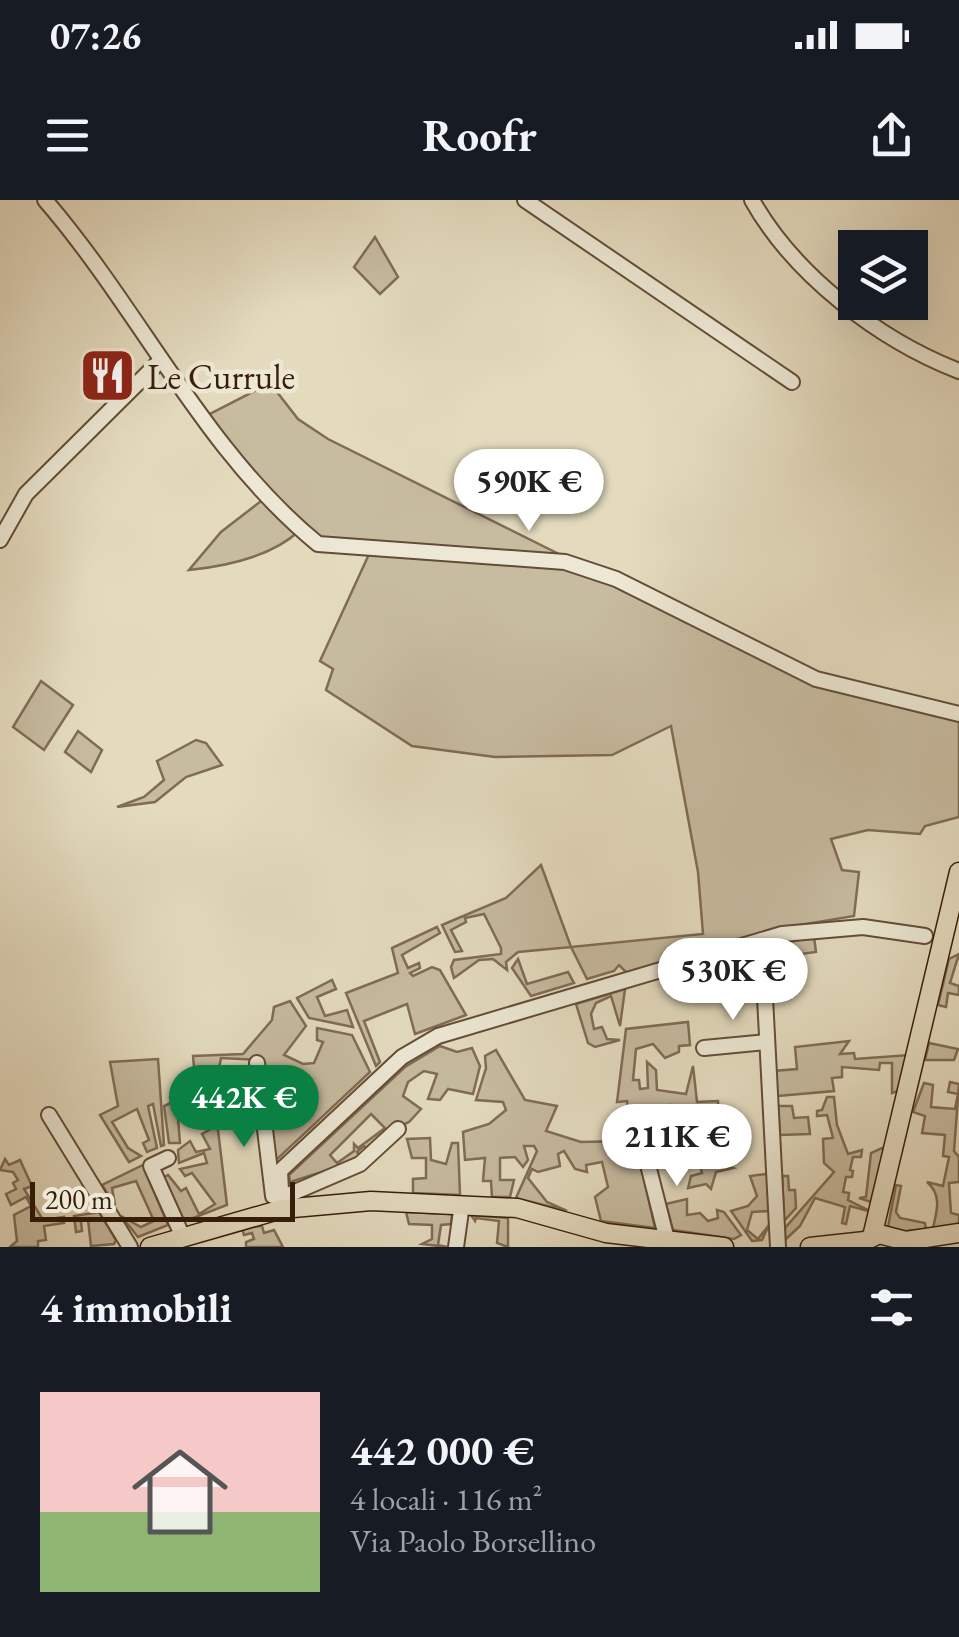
<!DOCTYPE html>
<html lang="it">
<meta charset="utf-8">
<style>
:root{--surface:#171b24;--page:#20242c;--text:#f1f3f6;--muted:#9ea1a6;--accent:#0b8043}
body{margin:0;font-family:"EB Garamond",serif;background:var(--page);color:var(--text);height:100vh;display:flex;flex-direction:column;font-size:38px;white-space:nowrap}
*{box-sizing:border-box;margin:0}
p{font-size:32px;color:var(--muted)}
.icon{flex:none;width:55px;height:55px;fill:none;stroke:currentColor;stroke-width:2;stroke-linecap:round;stroke-linejoin:round}
.map{position:relative;height:1047px;overflow:hidden}
.panel{display:flex;flex-direction:column;background:var(--surface);flex:1}
.panel>*{flex:none}
.buttons{position:absolute;left:838px;top:30px;display:grid;gap:20px}
.buttons a{display:grid;place-items:center;width:90px;height:90px;border-radius:0px;background:var(--surface);box-shadow:0 10px 40px #0002;font-size:50px}
.scale{position:absolute;left:30px;bottom:25px;width:265px;box-sizing:border-box;padding-left:10px;border:5px solid #381e09;border-top:0;font-size:28px;line-height:35px;white-space:nowrap;color:#381e09;-webkit-text-stroke:8px #ede8d5;paint-order:stroke}
.price{position:absolute;translate:-50% -85px;padding:0 22px;border-radius:35px;background:#fff;color:#222;font-size:32px;line-height:65px;filter:drop-shadow(0 2px 5px #0008)}
.price::after{content:'';position:absolute;left:50%;top:60px;width:30px;height:22px;margin-left:-15px;background:inherit;clip-path:polygon(0 0,100% 0,50% 100%)}
.price.selected{background:var(--accent);color:#fff}
ul{padding:0;list-style:none}
li{display:flex;align-items:center;gap:30px;height:250px;padding:0 40px}
li span{display:grid;place-items:center;flex:none;width:280px;height:200px;border-radius:0px;color:#555}
li>.icon{margin-inline-start:auto}
span .icon{width:120px;height:120px;fill:#fffc;stroke-width:1}
li b{font-size:42px}
h2{display:flex;justify-content:space-between;align-items:center;height:120px;padding:0 40px;font-size:42px}
.status{display:flex;justify-content:space-between;align-items:center;height:70px;padding:0 50px;background:var(--surface);direction:ltr}
.status svg{height:28px;fill:currentColor}
header{display:flex;justify-content:space-between;align-items:center;height:130px;padding:0 40px;background:var(--surface);font-size:45px;font-weight:700}
.map>svg:first-child{display:block}
</style>
<div class="status"><b>07:26</b><svg viewBox="0 0 49 12"><path d="M0 12V9h3v3zM5 12V6h3v6zM10 12V3h3v9zM15 12V0h3v12zM26 1h20v11H26zM47 4h2v5h-2z"/></svg></div>
<header><svg class="icon" aria-label="menu" viewBox="0 0 24 24"><path d="M4 6h16M4 12h16M4 18h16"/></svg>Roofr<svg class="icon" aria-label="share" viewBox="0 0 24 24"><path d="M12 15V3M7 8l5-5 5 5M5 13v7h14v-7"/></svg></header>
<div class="map">
<svg width="959" height="1047" viewBox="0 0 959 1047">
<rect width="100%" height="100%" fill="#e4dbbf"/>
<filter id="stains"><feTurbulence type="fractalNoise" baseFrequency=".002" numOctaves="4"/><feColorMatrix values="0 0 0 0 .2 0 0 0 0 .09 0 0 0 0 .02 0 0 0 .5 -.17"/></filter>
<radialGradient id="worn" r=".72"><stop offset=".6" stop-color="#630" stop-opacity="0"/><stop offset="1" stop-color="#630" stop-opacity=".3"/></radialGradient>
<g fill="#c7bba0" stroke="#806c54" stroke-width="2.5" fill-rule="evenodd">
<path d="M375,37l23,40 -18,17 -26,-27z"/>
<path d="M270,183l28,36 30,20 237,118 -247,-17 -61,-64 -49,-61z"/>
<path d="M265,298l34,33c-28,26 -72,35 -110,39l32,-38z"/>
<path d="M370,352l152,7 51,11 51,18 187,95 148,37v97l-34,9 -5,8 -52,-4 -37,9 11,31 17,2 -5,44 -72,12 -154,46 -9,-9 -5,6 -27,8 -16,-32 -53,5 -12,10 1,8 -14,-11 -14,1 -25,18 -3,-11 3,-7 47,-6v-6l-17,-34 -19,4 1,4 -15,8 11,21 -7,1 -13,-27 64,-27 35,-33 30,82 132,-13 -5,-62 -27,-146 -59,29 -117,2 -83,-11 -86,-56 7,-21 -13,-8z"/>
<path d="M41,481l32,24 -29,45 -31,-23z"/>
<path d="M78,531l24,19 -11,22 -26,-20z"/>
<path d="M196,540l10,3 16,22 -36,12 -31,25 -38,5 27,-10 20,-17 -7,-19z"/>
<path d="M437,727l3,6 -38,22 6,13 11,-5 1,5 -10,5 3,3 19,-9 8,3 26,45 -51,19 -8,-30 -43,17 16,41 -4,4 -30,-73 52,-20 -6,-25z"/>
<path d="M814,737l2,15 -15,2 -3,-5 -14,9 -1,24 -11,1 -2,-30 5,-8z"/>
<path d="M753,751l4,37 -8,-4 -8,-24 -20,11 2,20 -5,1 -6,-20 -24,8 -1,-10z"/>
<path d="M959,754l-9,29 9,3v9l-11,-2 -2,14 -8,-2 11,-46z"/>
<path d="M518,759l9,25 41,-12 6,11 -43,13 -19,-28z"/>
<path d="M332,780l4,9 -19,8 8,19 22,-6 6,17 -44,-9 -12,-20z"/>
<path d="M625,789l-5,37 -9,-30 -15,7 -5,11 3,15 8,-2 5,12 13,1 -25,7 -7,-4 -12,-39z"/>
<path d="M290,801l16,25 -22,29 19,9 11,-1 9,-21 -6,-2v-12l35,7 18,37 -97,91 -12,-103 -40,-2 -3,15 -7,-1 16,133 -44,17 -20,-44 5,-3 13,16 5,-3 13,26 16,-10 -23,-31 -7,3 -5,-7 27,-6 -3,-10 -25,10 -1,-13 12,-9 6,11 14,-3 -8,-15 7,-4 -9,-20 -22,8 2,25h-11l-5,-37 9,-4 3,6 30,-10 -9,-17 -23,11 -2,-3 23,-11 -2,-22 50,-2 29,-34 2,-13z"/>
<path d="M688,822l2,23 -11,1v6l-14,6 -12,-14 -17,5 -3,31h6l1,9 8,-1 -1,-26 9,8 1,20 29,4 7,-28 4,36 21,-1 1,22 -18,2 -3,24 21,-1 1,15 13,5 -17,4 -5,17 -5,-5 -18,4 3,-12 11,-3 -3,-12 -10,2 -3,-13h-8l-1,-9h-17l-1,-15 19,-1v-14l-6,-6 -28,1 -1,24h-22v-18l7,-1 -1,-10 -10,1 9,-73z"/>
<path d="M849,841l-9,13 14,-1 1,6 54,-4 -8,35 -9,3v-30h-12l-1,7 -37,-3v10l-10,1 2,13 -56,5 -6,-5 1,-20 24,-2 -2,-22z"/>
<path d="M929,843l29,6 -4,11h-29z"/>
<path d="M440,846l17,6 15,-4 8,18 -7,28 -25,-5 -8,11 -12,-1 9,-25 -13,-3 -16,11 -5,14 18,13 -12,13 -31,15 -8,16 -6,-7 -7,6 6,7 -73,23 -1,-7 116,-108zM371,914l14,14 -27,20 -4,-4v7l-17,12 -7,-8z"/>
<path d="M496,850l29,50 32,6 -11,25 35,11 45,-1 8,27 7,-2 14,62 -54,-7 -6,-24 13,-10 -6,-25 -16,3 1,7 -12,-3 -11,-18 -6,3 2,12 -22,6 -6,-3 -4,9 19,24 20,9 -51,-13 21,-47 -3,-5h-10l4,14 -5,7 -8,-10 -15,1v22h14l-4,17h-18l-1,-16h-8l2,-23 -20,2 -2,-28 26,-8 17,-14 -3,-8 -27,-2 10,-32 -1,-12z"/>
<path d="M158,859l6,86 -3,1 -8,-42 -5,2 9,42 -10,4 -4,-9 6,-3 -12,-31 -25,13 16,26 13,8 -12,6 -29,-47 18,-9 -8,-44z"/>
<path d="M950,882l9,2 -5,67 5,6v25l-10,1 2,30 8,2v11l-26,2c5,-20 8,-34 -6,-46l16,4 6,-29 -6,-1 2,-21 -23,-2 3,-17 -12,-4 11,-29 9,2 -2,22 24,2 3,-15 -10,-2z"/>
<path d="M827,897h7l3,28 11,29 14,-4 -1,7h-8l-3,13 3,1 -1,6h-6l-3,15 6,1 -1,7 24,12 -22,-6 -4,18 -4,-1 3,-16 -30,-9 -15,28 -15,14v-12l49,-56 -10,-9 -1,-24 10,-1 -6,-23 -10,1v-5l5,-1z"/>
<path d="M778,906h14l2,12 14,-1 2,17 -30,1z"/>
<path d="M430,938l1,22 15,4 6,-21h6l2,52 -47,-2v-14l13,-1v-20h-14l-5,-19z"/>
<path d="M882,948l4,4 -12,51 -15,-5 7,-1 5,-44z"/>
<path d="M5,959l4,6 11,-5 12,26 -8,3 19,31 21,-3v6l-20,3 2,14 -8,1v6h-28l7,-6 -3,-26 17,-9 -5,-9 -15,8 -5,-11 10,-5 -3,-6 5,-3 -5,-8 -13,-2z"/>
<path d="M143,965l25,60 -30,12 -17,-21 20,11 13,-6 -18,-40 -24,7 3,17 -13,-20z"/>
<path d="M767,974l2,37 -17,1 -5,18 11,9 11,-14 -7,15 -10,1 -21,-30 17,-5 9,-10 -7,-20z"/>
<path d="M782,976h6l1,14h6l1,18 -12,13z"/>
<path d="M896,985l5,1 -5,26 4,6 25,5 1,6 -30,3 -8,-5z"/>
<path d="M687,999v16l13,-2 8,8 10,-3 -1,-8 7,2 17,23 -7,4 -61,-9 -7,-26z"/>
<path d="M99,1012l17,28 -2,4 -23,2 -3,-26 -7,1 1,10 -6,1 -2,-16z"/>
<path d="M406,1012l46,2 -1,10 -10,1 -3,20 9,2 -25,-3 10,-5v-14l-23,-1z"/>
<path d="M471,1015l37,3v29l-11,-4 2,-22 -23,-3 -1,3z"/>
<path d="M262,1026l2,7 10,-3 9,17h-37v-5l8,-3 -2,-6 -8,2 -2,-7z"/>
</g>
<g fill="none" stroke-linecap="round" stroke-linejoin="round">
<defs>
<g id="minor">
<path d="M45,0c95,110 159,251 273,344l247,18 51,17 200,100 143,35"/>
<path d="M525,0l267,182"/>
<path d="M752,0c42,75 127,140 207,171"/>
<path d="M0,340l26,-46 135,-134"/>
<path d="M762,740l16,307"/>
<path d="M704,848l63,-6"/>
<path d="M257,863l16,133 8,2 79,-34 38,-35"/>
<path d="M49,915l81,132"/>
<path d="M644,949l23,91"/>
<path d="M168,958l-17,8 31,69"/>
<path d="M282,1009l-2,-38 122,-114 36,-21 344,-102 81,-7 62,9"/>
<path d="M456,1047l6,-43"/>
</g>
<g id="major">
<path d="M872,1037l87,-365"/>
<path d="M150,1047l132,-38 89,-8 146,7 89,25 118,14"/>
<path d="M810,1047l55,-6 14,-7 27,7 53,-8"/>
</g>
</defs>
<use href="#minor" stroke="#634d36" stroke-width="18"/>
<use href="#major" stroke="#381e09" stroke-width="21"/>
<use href="#minor" stroke="#ede8d5" stroke-width="14"/>
<use href="#major" stroke="#e4dbbf" stroke-width="18"/>
</g>
<defs>
<symbol id="restaurant-square" viewBox="-11 -11 22 22"><rect x="-9" y="-9" width="18" height="18" rx="4" fill="#8f2418" stroke="#ede8d5"/><path d="M-5-6h1v4h1v-4h1v4h1v-4h1v5L-1.5 .5V6h-2V.5L-5-1ZM5-6V6H3V1.5H1.5Q1.5-4 5-6Z" fill="#fff"/></symbol>
</defs>
<g fill-rule="evenodd">
<use href="#restaurant-square" x="76" y="144" width="63" height="63"/>
</g>
<g text-anchor="middle" dominant-baseline="central" stroke-width="9" stroke-linejoin="round" paint-order="stroke">
<g font-size="35" fill="#381e09" stroke="#ede8d5" text-anchor="start">
<text x="147" y="176">Le Currule</text>
</g>
</g>
<rect width="100%" height="100%" filter="url(#stains)"/>
<rect width="100%" height="100%" fill="url(#worn)"/>
</svg>
<div class="buttons">
<a><svg class="icon" aria-label="layers" viewBox="0 0 24 24"><path d="M12 4l9 5-9 5-9-5zM3 14l9 5 9-5"/></svg></a>
</div>
<div class="scale">200 m</div>
<b class="price" style="left:529px;top:334px">590K €</b>
<b class="price" style="left:733px;top:823px">530K €</b>
<b class="price selected" style="left:244px;top:950px">442K €</b>
<b class="price" style="left:677px;top:989px">211K €</b>
</div>
<section class="panel">
<h2>4 immobili<svg class="icon" aria-label="filters" viewBox="0 0 24 24"><path d="M4 7h16M4 17h16"/><circle cx="9" cy="7" r="2"/><circle cx="15" cy="17" r="2"/></svg></h2>
<ul>
<li><span style="background:linear-gradient(#f6c9c9 60%,#8fb573 0)"><svg class="icon" aria-label="home" viewBox="0 0 24 24"><path d="M3 11l9-7 9 7M6 9v11h12V9"/></svg></span><div><b>442 000 €</b><p>4 locali · 116 m²</p><p>Via Paolo Borsellino</p></div></li>
</ul>
</section>
